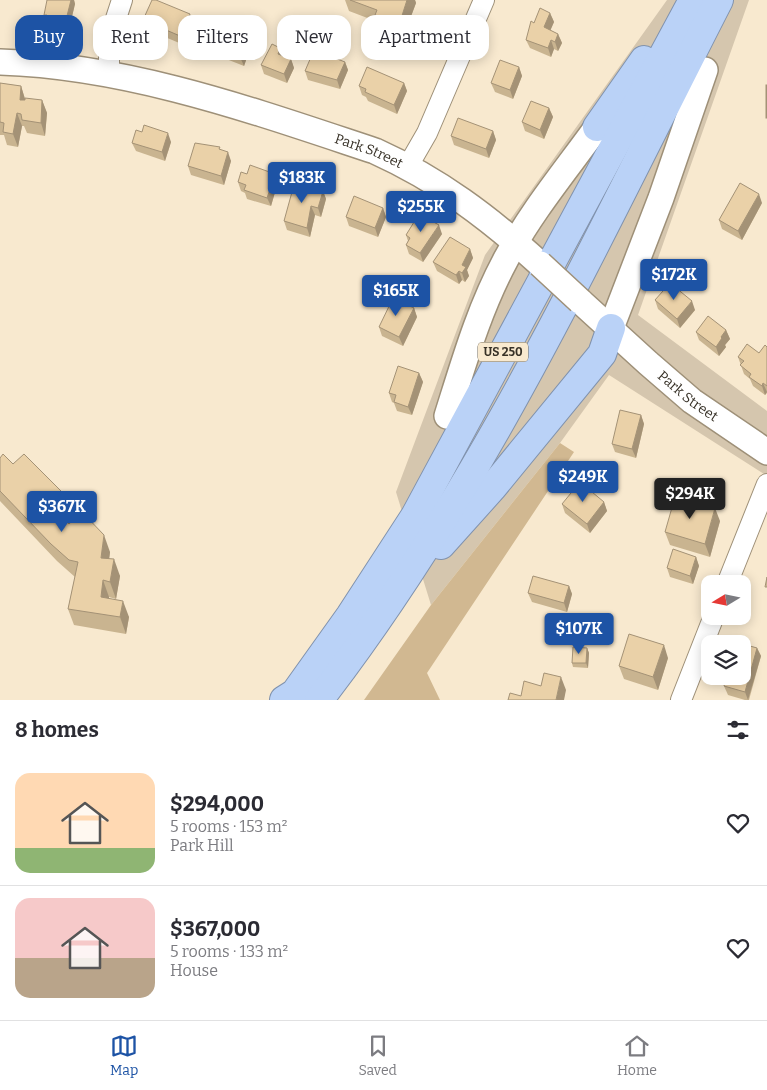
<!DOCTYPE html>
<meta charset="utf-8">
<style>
:root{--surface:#fff;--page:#f7f7f7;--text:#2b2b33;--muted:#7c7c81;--line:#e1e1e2;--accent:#1d53a5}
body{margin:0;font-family:Bitter,serif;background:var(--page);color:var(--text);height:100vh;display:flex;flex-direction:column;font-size:19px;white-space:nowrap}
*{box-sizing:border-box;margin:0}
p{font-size:16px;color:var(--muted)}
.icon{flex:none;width:28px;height:28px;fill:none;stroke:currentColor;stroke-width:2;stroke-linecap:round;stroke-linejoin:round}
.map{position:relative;height:700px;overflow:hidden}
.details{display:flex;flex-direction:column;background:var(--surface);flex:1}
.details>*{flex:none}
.banner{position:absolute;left:15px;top:15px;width:500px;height:45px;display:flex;gap:10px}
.needle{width:32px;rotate:260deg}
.buttons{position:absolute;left:701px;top:575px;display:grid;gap:10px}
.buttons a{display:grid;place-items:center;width:50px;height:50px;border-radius:10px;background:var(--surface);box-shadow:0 2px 12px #0003;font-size:25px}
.price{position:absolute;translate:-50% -42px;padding:0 11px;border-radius:5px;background:var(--accent);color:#fff;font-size:16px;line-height:32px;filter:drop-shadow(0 1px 2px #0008)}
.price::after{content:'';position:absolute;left:50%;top:30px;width:15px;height:11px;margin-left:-8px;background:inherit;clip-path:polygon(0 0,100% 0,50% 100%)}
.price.selected{background:#222;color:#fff}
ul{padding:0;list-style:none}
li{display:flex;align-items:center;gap:15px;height:125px;padding:0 15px}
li+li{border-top:1px solid var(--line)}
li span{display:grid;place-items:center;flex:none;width:140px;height:100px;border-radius:15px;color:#555}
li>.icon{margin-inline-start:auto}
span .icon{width:60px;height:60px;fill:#fffc;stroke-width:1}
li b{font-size:21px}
h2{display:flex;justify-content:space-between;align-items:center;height:60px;padding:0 15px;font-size:21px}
.pill{padding:0 18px;border-radius:15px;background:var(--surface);box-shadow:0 2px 12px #0003;font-size:18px;line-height:45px}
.pill.selected{background:var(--accent);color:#fff}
.tab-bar{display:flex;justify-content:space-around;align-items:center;height:70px;border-top:1px solid var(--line);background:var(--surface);font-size:14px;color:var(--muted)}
.tab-bar a{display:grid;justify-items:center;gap:2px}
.tab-bar .selected{color:var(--accent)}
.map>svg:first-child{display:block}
</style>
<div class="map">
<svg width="767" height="700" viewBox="0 0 767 700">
<rect width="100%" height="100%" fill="#f8e9cf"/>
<path fill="#d5c6ae" d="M667,0h82l-111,315 129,96v65l-158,-101 -49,68 -129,162 -35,-113 89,-237z"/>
<path fill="#d1b891" d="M560,443l14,9 -147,221 13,27h-76l67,-95z"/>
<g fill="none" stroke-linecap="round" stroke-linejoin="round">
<defs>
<g id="minor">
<path d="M109,74v-34l13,-40"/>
<path d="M408,166l19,-33 57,-133"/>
<path d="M727,584l40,-100"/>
<path d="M681,700l33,-84"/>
</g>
<g id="tertiary">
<path id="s1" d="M0,62c129,4 254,49 375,89 64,29 113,66 165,113"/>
<path id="s2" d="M580,301l68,62 44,38 75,51"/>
<path d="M611,328l50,-130 44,-128"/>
<path d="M447,416c17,-54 32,-107 59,-157 25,-47 60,-89 91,-132"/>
</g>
<g id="trunk">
<path d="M597,127l47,-67"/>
<path d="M441,545l52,-58 109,-133 9,-26"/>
<path d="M284,700l11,-7 55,-77 65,-100 278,-516"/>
<path d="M319,700c165,-213 278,-462 400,-700"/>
</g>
</defs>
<use href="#minor" stroke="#9e9078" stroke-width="22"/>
<use href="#tertiary" stroke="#9e9078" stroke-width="28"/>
<use href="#trunk" stroke="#8092ad" stroke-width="30"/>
<use href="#minor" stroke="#fff" stroke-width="20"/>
<use href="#tertiary" stroke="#fff" stroke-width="25"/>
<use href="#trunk" stroke="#bad2f7" stroke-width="28"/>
<defs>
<path id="tertiary-bridge" d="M540,264l40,37"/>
</defs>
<use href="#tertiary-bridge" stroke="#9e9078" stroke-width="28" stroke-linecap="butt"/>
<use href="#tertiary-bridge" stroke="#fff" stroke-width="25"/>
</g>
<g fill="#c9b490">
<path d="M74,0l1,4 -7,29 -19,-4 -5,-14z"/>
<path d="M345,0h70l1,3 -12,32 -24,-7 -2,-6 -29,-11z"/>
<path d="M550,13l4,9 -4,8 8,4 4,9 -4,8 -4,-2 -3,8 -21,-9 -4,-8 8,-17z"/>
<path d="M143,20l50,3 -9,22 -38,-16z"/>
<path d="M202,40l50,3 -8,23 -33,-13 -1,-3 -5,-1z"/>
<path d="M283,56l8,3 3,9 -7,15 -23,-9 -3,-9z"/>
<path d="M345,62l3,8 -8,19 -32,-9 -3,-9z"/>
<path d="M519,67l3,9 -9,23 -18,-7 -4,-9z"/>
<path d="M0,83l21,3 4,13 17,1 5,13 -2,23 -18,-3 -3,-7h-2l-4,21 -11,-2 -3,-10h-4z"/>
<path d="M404,83l3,8 -10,23 -29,-13 -2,-4 -4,-2 -3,-9z"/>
<path d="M549,108l4,9 -9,22 -19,-8 -3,-9z"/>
<path d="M493,131l3,9 -7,18 -35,-13 -3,-9z"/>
<path d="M142,132l29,10 -6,19 -29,-10 -4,-8z"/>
<path d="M221,150l10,11 -7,24 -33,-10 -3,-9z"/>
<path d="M238,182h40l-7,24 -24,-7 -2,-6 -4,-2z"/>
<path d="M323,191l3,8 -5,18 -6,-2 -5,22 -23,-7 -3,-9z"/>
<path d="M762,203l-20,37 -20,-11 -3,-9z"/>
<path d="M383,208l3,9 -8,20 -29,-11 -3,-9z"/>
<path d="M442,234l-19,28 -14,-8 -3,-9 2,-4 -2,-6z"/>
<path d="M470,249l3,9 -6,12 2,6 -4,6 -3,-2 -3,4 -22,-13 -4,-9z"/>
<path d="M655,300l40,10 -15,18 -22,-19z"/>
<path d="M414,308l3,9 -14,29 -21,-10 -3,-9z"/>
<path d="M726,330l4,9 -5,6 1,2 -7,9 -20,-16 -3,-8z"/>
<path d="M767,347v46l-2,2 -12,-9 -3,-7 -6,-5 -6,-17 21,-4z"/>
<path d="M419,373l4,9 -11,33 -15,-4 -3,-8 -2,-1 -3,-9z"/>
<path d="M641,415l3,9 -8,34 -21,-6 -3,-8z"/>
<path d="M0,458l13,6 53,32 6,17 -7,7 4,4 41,28 -1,7 11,17 -4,23 -7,-2v1l20,19 -3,17 -52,-9 -6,-16 7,-32 -18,-16 -57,-60z"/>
<path d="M604,502l3,9 -17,22 -25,-20 -3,-9z"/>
<path d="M720,521l-10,36 -40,-12 -5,-13z"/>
<path d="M696,557l3,9 -6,18 -23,-7 -3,-9z"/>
<path d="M569,586l3,8 -5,18 -35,-10 -4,-9z"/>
<path d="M587,648l2,5 -1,15 -15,-1 -1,-4z"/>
<path d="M757,648l4,8 -12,44h-4l-17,-5 -4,-9z"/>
<path d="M668,658l-10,32 -34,-11 -5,-13z"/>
</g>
<g fill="#a49276">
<path d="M71,0h3l1,4 -7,29 -3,-9z"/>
<path d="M407,0h8l1,3 -12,32 -4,-13z"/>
<path d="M550,13l4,9 -6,14 -4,-9z"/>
<path d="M190,14l3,9 -9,22 -4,-9z"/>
<path d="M558,34l4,9 -4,8 -3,-9z"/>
<path d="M249,35l3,8 -8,23 -4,-9z"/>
<path d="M551,40l3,9 -3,8 -3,-9z"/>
<path d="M280,48l4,9 -6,-3z"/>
<path d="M291,59l3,9 -7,15 -3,-9z"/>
<path d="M345,62l3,8 -8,19 -3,-9z"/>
<path d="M519,67l3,9 -9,23 -3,-9z"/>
<path d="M404,83l3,8 -10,23 -3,-9z"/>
<path d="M21,86l4,13v14l-5,-13z"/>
<path d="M42,100l5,13 -2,23 -4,-13z"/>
<path d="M549,108l4,9 -9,22 -4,-9z"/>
<path d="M17,113l5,13 -4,21 -5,-13z"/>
<path d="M493,131l3,9 -7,18 -3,-9z"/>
<path d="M168,133l3,9 -6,19 -3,-9z"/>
<path d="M228,152l3,9 -7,24 -3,-9z"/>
<path d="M275,174l3,8 -7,24 -4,-8z"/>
<path d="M323,191l3,8 -5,18 -3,-9z"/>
<path d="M759,194l3,9 -20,37 -4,-9z"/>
<path d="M311,206l4,9 -5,22 -3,-9z"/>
<path d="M383,208l3,9 -8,20 -3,-9z"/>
<path d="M439,225l3,9 -19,28 -3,-9z"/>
<path d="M470,249l3,9 -6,12 2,6 -4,6 -3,-9v-8z"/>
<path d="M459,271l3,9 -3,4 -3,-9z"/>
<path d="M692,301l3,9 -15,18 -3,-9z"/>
<path d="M414,308l3,9 -14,29 -4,-9z"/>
<path d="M726,330l4,9 -5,6 1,2 -7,9 -3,-9 5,-10z"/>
<path d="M419,373l4,9 -11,33 -4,-8z"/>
<path d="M763,383l4,9 -2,3 -3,-9z"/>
<path d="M641,415l3,9 -8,34 -4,-9z"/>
<path d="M66,496l6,17 -12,12 -6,-17z"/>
<path d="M604,502l3,9 -17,22 -3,-9z"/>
<path d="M715,508l5,13 -10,36 -5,-13z"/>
<path d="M104,535l6,17 -3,23 -6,-17z"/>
<path d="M696,557l3,9 -6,18 -3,-8z"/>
<path d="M114,559l6,17 -4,23 -6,-17z"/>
<path d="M103,580l6,17 -1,17 -7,-17z"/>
<path d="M569,586l3,8 -5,18 -3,-9z"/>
<path d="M123,601l6,16 -3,17 -6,-17z"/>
<path d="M664,645l4,13 -10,32 -5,-13z"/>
<path d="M587,648l2,5 -1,15 -2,-5z"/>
<path d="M757,648l4,8 -13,44 -3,-8z"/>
<path d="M561,677l5,13 -2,10h-8z"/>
</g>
<g fill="#ead1a8" stroke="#a49276">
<path d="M47,0h24l-6,24 -19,-4 1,-5h-3z"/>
<path d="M152,0h4l34,14 -10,22 -37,-16z"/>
<path d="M350,0h57l-7,22 -25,-7 2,-5z"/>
<path d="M540,8l10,5 -6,14 14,7 -3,8 -4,-2 -3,8 -22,-8 5,-19 3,2z"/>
<path d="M215,25l34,10 -9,22 -32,-12v-3l-6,-2 5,-12 6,2z"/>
<path d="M272,44l8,4 -2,6 13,5 -7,15 -23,-9z"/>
<path d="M314,50l31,12 -8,18 -32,-9z"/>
<path d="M500,60l19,7 -9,23 -19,-7z"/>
<path d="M367,67l37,16 -10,22 -29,-13 1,-3 -7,-3z"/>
<path d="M0,83l21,3 -1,14h5v-2l17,2 -1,23 -19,-3 -1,-6 -4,-1 -4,21 -10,-2 1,-9 -4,-1z"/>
<rect x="766" y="85" width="1" height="33"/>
<path d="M531,101l18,7 -9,22 -18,-8z"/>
<path d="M458,118l35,13 -7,18 -35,-13z"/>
<path d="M144,125l24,8 -6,19 -30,-9 4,-13 6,2z"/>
<path d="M195,143l25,4 -1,2 9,3 -7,24 -33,-10z"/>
<path d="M250,165l25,9 -8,24 -23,-8 2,-5 -8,-3 3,-10 6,2z"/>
<path d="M295,181l28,10 -5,17 -7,-2 -4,22 -23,-7z"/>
<path d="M740,183l19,11 -21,37 -19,-11z"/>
<path d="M354,196l29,12 -8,20 -29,-11z"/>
<path d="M419,214l20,11 -19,28 -14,-8 4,-7 -4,-3z"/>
<path d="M450,237l20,12 -8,16 4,2 -4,6 -3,-2 -3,4 -23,-13z"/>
<path d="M670,283l22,18 -15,18 -22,-19z"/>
<path d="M393,298l21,10 -15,29 -20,-10z"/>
<path d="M708,316l18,14 -5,7 1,1 -6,9 -20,-15z"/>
<path d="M747,344l12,9 6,-8 2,2v39l-4,-3 -1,3 -13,-9 2,-3 -11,-9 4,-4 -6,-4z"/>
<path d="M398,366l21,7 -11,34 -14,-5 2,-7 -7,-2z"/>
<path d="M620,410l21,5 -9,34 -20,-5z"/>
<path d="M3,454l10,10 11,-10 42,42 -12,12 15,16 13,-12 22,23 -3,23 13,1 -4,23 -7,-2 -2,17 22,4 -3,16 -52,-8 10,-47 -9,-2 -18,-16 -51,-53v-33z"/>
<path d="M580,482l24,20 -17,22 -25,-20z"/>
<path d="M675,497l40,11 -10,36 -40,-12z"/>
<path d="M673,549l23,8 -6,19 -23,-8z"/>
<path d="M533,576l36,10 -5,17 -36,-10z"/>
<path d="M767,577v10h-2z"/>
<path d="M629,634l35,11 -11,32 -34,-11z"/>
<path d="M736,642l21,6 -12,44 -21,-6 3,-10h15v-32h-6z"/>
<path d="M573,647l14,1 -1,15h-14z"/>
<path d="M544,673l17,4 -5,23h-48l2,-7 11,3 3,-15 17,5z"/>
</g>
<g text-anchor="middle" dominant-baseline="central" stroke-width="4" stroke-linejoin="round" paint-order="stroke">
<rect fill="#f8e9cf" stroke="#716859" stroke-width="1" x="478" y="342.5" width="50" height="19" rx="4"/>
<g font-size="12" font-weight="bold" fill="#373127">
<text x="503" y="352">US 250</text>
</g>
<g font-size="14" fill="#373127" stroke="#f8e9cf">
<text stroke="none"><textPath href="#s1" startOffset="381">Park Street</textPath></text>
<text stroke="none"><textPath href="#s2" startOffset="144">Park Street</textPath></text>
</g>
</g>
</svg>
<div class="buttons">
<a><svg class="needle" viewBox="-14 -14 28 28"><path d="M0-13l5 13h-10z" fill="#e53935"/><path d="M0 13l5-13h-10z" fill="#7c7c81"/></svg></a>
<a><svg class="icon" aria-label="layers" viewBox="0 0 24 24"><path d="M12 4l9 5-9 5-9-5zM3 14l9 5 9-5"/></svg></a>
</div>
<b class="price" style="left:302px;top:204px">$183K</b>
<b class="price" style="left:421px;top:233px">$255K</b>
<b class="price" style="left:674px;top:301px">$172K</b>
<b class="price" style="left:396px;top:317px">$165K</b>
<b class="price" style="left:583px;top:503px">$249K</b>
<b class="price selected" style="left:690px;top:520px">$294K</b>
<b class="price" style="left:62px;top:533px">$367K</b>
<b class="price" style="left:579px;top:655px">$107K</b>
<div class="banner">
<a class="pill selected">Buy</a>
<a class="pill">Rent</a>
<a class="pill">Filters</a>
<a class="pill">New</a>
<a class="pill">Apartment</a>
</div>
</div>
<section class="details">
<h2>8 homes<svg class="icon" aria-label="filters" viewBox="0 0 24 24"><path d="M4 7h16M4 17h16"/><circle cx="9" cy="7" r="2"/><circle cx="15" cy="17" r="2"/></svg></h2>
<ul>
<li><span style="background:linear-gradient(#ffd9b3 75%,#8fb573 0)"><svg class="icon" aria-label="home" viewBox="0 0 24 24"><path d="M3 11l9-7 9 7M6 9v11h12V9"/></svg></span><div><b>$294,000</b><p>5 rooms · 153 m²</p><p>Park Hill</p></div><svg class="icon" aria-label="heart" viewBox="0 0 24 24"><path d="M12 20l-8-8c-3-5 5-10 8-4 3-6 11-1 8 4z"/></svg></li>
<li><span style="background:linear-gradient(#f6c9c9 60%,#b9a48a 0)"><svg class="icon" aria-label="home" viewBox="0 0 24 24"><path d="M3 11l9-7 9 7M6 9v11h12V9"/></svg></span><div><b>$367,000</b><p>5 rooms · 133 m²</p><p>House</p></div><svg class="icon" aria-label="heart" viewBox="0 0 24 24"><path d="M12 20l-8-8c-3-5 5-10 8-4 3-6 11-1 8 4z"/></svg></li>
</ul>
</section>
<nav class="tab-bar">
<a class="selected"><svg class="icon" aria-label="map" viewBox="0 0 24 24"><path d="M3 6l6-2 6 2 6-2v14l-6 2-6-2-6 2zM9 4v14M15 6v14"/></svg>Map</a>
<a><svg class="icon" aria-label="saved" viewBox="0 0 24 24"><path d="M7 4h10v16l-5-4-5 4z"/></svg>Saved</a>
<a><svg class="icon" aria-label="home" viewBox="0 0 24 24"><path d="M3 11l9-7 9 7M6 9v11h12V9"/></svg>Home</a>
</nav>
